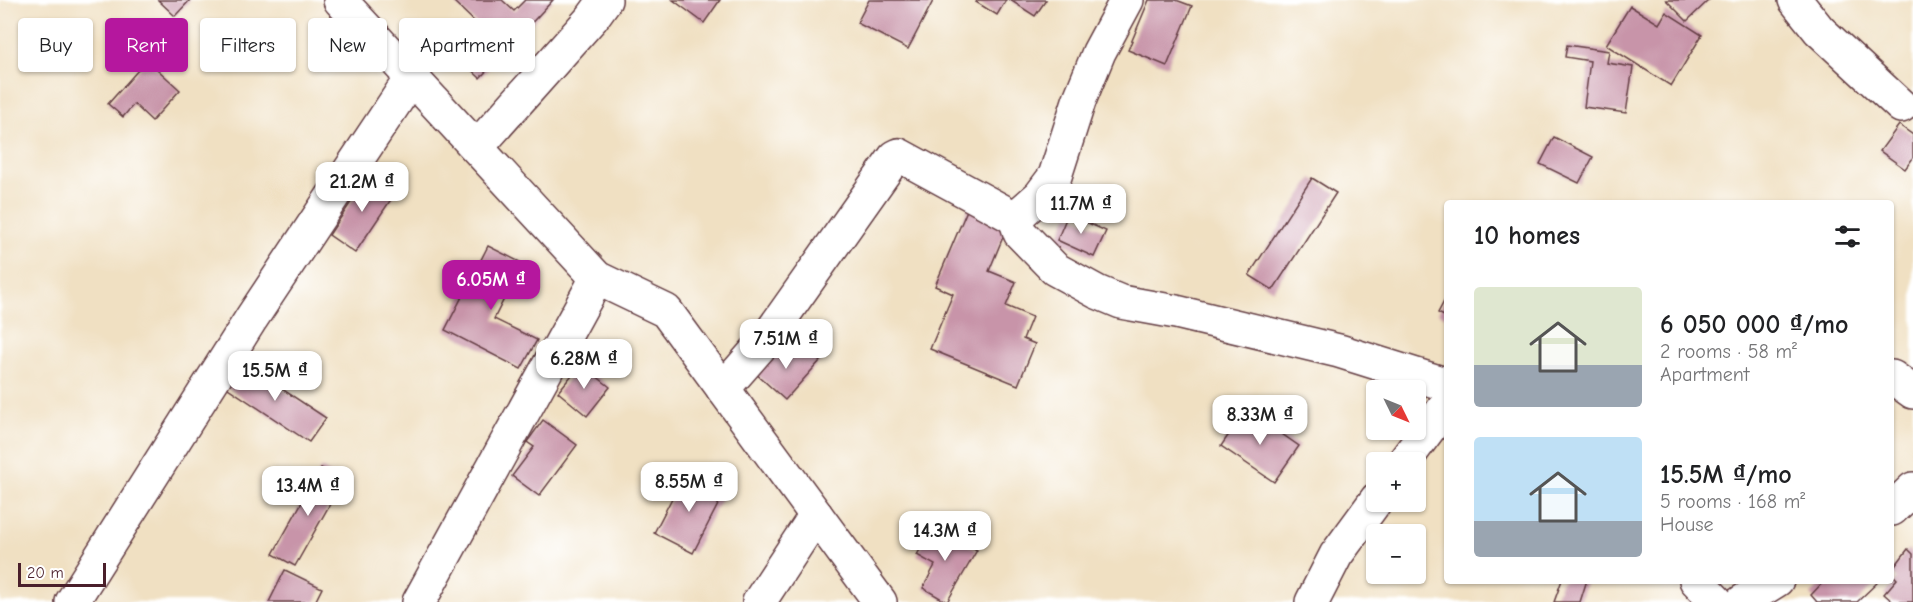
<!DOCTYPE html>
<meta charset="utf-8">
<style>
:root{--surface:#fff;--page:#f6f6f6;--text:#202124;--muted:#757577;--accent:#b5179e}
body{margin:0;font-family:"Comic Neue",sans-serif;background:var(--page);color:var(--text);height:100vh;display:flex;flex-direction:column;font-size:22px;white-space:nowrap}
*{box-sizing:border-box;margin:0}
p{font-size:20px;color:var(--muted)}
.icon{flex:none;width:33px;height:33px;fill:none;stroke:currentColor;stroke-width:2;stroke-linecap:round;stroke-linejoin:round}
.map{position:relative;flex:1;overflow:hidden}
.details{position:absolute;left:1444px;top:200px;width:450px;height:384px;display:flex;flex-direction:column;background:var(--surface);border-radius:6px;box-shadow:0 2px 4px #0004}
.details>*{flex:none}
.banner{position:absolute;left:18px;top:18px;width:570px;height:54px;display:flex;gap:12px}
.needle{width:39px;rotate:133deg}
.tools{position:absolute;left:1366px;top:380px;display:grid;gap:12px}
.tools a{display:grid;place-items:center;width:60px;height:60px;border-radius:6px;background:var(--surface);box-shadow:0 2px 4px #0004;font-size:30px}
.scale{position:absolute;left:18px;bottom:15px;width:88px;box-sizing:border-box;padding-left:6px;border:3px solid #4a1f2b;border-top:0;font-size:16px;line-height:21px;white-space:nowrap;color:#4a1f2b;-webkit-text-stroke:4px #fff;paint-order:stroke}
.price{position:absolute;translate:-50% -51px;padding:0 14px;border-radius:12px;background:#fff;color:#222;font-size:20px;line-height:39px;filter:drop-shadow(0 2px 3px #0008)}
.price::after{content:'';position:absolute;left:50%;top:36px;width:18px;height:14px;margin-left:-9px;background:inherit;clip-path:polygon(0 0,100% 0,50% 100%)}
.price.current{background:var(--accent);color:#fff}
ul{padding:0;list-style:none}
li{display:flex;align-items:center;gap:18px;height:150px;padding:0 30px}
li span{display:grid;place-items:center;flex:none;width:168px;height:120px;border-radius:6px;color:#555}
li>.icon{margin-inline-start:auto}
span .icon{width:72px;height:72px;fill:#fffc;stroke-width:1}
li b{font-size:26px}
h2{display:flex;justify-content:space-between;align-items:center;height:72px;padding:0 30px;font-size:26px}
.tag{padding:0 21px;border-radius:6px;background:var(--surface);box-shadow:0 2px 4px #0004;font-size:21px;line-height:54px}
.tag.current{background:var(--accent);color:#fff}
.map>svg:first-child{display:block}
</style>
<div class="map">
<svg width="1913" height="602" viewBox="0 0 1913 602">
<rect width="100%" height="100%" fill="#fff"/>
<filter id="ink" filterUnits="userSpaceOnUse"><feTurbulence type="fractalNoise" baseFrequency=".0167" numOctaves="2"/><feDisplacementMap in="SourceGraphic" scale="12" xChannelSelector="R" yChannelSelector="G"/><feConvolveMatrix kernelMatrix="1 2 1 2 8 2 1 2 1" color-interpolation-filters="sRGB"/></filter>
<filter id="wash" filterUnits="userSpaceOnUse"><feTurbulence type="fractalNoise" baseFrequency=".008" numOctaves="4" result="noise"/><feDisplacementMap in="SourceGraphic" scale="24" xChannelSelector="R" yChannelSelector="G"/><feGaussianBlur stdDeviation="1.35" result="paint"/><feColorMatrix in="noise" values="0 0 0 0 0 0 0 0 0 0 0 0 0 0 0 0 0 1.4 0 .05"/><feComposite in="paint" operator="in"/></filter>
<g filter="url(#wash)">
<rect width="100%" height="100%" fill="#f0e0c2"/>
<g id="blocks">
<g fill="#c894a9">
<path d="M158,0h32l-15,16z"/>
<path d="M452,0h50l12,11 11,-11h28l-73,78 -29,-27 26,-27z"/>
<path d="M673,0h47l-16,23z"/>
<path d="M869,0h62l2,1 -25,48 -51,-26z"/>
<path d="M978,0h28l-9,15 -21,-13z"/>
<path d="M1010,0h36l-11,16z"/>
<path d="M1149,0h27l16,6 -25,60 -39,-16z"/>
<path d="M1666,0h43l-22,21z"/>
<path d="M1630,6l29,18 7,-12 36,23 -31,51 -65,-41z"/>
<path d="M1567,45l42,6 -2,12 26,4 -7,46 -42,-6 6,-46 -25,-4z"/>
<path d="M147,60l33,30 -28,31 -18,-17 -11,13 -15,-13z"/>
<path d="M1899,125l14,10v23l-8,11 -25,-18z"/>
<path d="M1554,137l39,20 -14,26 -39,-19z"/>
<path d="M370,174l26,18 -41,61 -26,-18z"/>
<path d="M1312,178l24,15 -63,97 -24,-15z"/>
<path d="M970,203l40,17 -21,51 27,11 -10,24 26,11 -9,22 12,5 -17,41 -88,-36 23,-55 -18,-8z"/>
<path d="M1068,214l38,17 -12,26 -37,-17z"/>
<path d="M488,246l34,17 -28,56 43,21 -16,29 -76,-39z"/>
<path d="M1448,294v24l-10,-5z"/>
<path d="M803,345l17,16 -35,39 -32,-29 23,-25 14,13z"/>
<path d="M241,362l85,56 -17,24 -84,-56z"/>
<path d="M581,364l29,23 -23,29 -29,-24z"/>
<path d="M1246,409l53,37 -25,36 -53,-36z"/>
<path d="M543,420l34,25 -38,51 -27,-20 22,-29 -7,-5z"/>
<path d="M321,468l22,13 -48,85 -22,-12z"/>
<path d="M685,473l39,20 -31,60 -39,-20z"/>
<path d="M934,525l43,25 -30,52 -24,-14 12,-23 -18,-10z"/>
<path d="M1908,549l5,5v48h-20l-9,-8 13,-15 -5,-5v-4z"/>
<path d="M285,570l37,18 -7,14h-46z"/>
<path d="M1562,580h25l-7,22h-26z"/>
<path d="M1825,580h50l2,3 -20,19h-40l-6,-7z"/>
</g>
</g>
</g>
<g filter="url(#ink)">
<use href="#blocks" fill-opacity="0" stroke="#633c42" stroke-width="1.5"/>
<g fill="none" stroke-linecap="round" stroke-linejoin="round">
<defs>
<g id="minor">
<path d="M340,0l257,278 69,33 214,291"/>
<path d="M1127,0l-28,52 -20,49 -24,75 -15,20 -25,22 5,15 35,36 42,23 24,10 55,10 163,39 109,34"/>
<path d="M1795,0l24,30 82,76"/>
<path d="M477,147l115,-129 13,-18"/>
<path d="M1892,377l21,15"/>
<path d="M723,389l42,-48 130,-184 4,-2 116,63"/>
<path d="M1404,462l44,-59"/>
<path d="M1892,509l21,-20"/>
<path d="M1696,580l21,22"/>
<path d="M72,602l179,-283 161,-242"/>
<path d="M419,602l178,-324"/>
<path d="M759,602l57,-87"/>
<path d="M1312,602l24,-47 41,-56"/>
<path d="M1742,602l35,-22"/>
</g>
</defs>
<use href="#minor" stroke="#633c42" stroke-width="36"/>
<use href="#minor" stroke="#fff" stroke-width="33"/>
</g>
</g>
</svg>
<div class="tools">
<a><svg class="needle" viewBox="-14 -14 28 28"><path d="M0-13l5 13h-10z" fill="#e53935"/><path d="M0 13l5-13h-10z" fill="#757577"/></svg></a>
<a>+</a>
<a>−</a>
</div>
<div class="scale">20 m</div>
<b class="price" style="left:362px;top:213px">21.2M ₫</b>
<b class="price" style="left:1081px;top:235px">11.7M ₫</b>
<b class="price current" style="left:491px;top:311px">6.05M ₫</b>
<b class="price" style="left:786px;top:370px">7.51M ₫</b>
<b class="price" style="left:584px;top:390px">6.28M ₫</b>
<b class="price" style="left:275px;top:402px">15.5M ₫</b>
<b class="price" style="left:1260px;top:446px">8.33M ₫</b>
<b class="price" style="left:689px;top:513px">8.55M ₫</b>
<b class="price" style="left:308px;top:517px">13.4M ₫</b>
<b class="price" style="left:945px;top:562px">14.3M ₫</b>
<div class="banner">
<a class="tag">Buy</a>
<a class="tag current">Rent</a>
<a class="tag">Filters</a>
<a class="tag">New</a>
<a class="tag">Apartment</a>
</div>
<section class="details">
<h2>10 homes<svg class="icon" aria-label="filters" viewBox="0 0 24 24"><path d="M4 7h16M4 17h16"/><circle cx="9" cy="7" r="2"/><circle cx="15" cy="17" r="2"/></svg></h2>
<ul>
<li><span style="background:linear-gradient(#dfe7d0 65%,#9aa5b1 0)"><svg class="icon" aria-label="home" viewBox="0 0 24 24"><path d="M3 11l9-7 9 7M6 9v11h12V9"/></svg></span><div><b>6 050 000 ₫/mo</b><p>2 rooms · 58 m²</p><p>Apartment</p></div></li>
<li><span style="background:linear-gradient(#bfe0f5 70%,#9aa5b1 0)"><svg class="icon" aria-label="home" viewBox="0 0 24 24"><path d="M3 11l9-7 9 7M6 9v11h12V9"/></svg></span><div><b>15.5M ₫/mo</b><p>5 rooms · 168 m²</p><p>House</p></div></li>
</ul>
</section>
</div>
